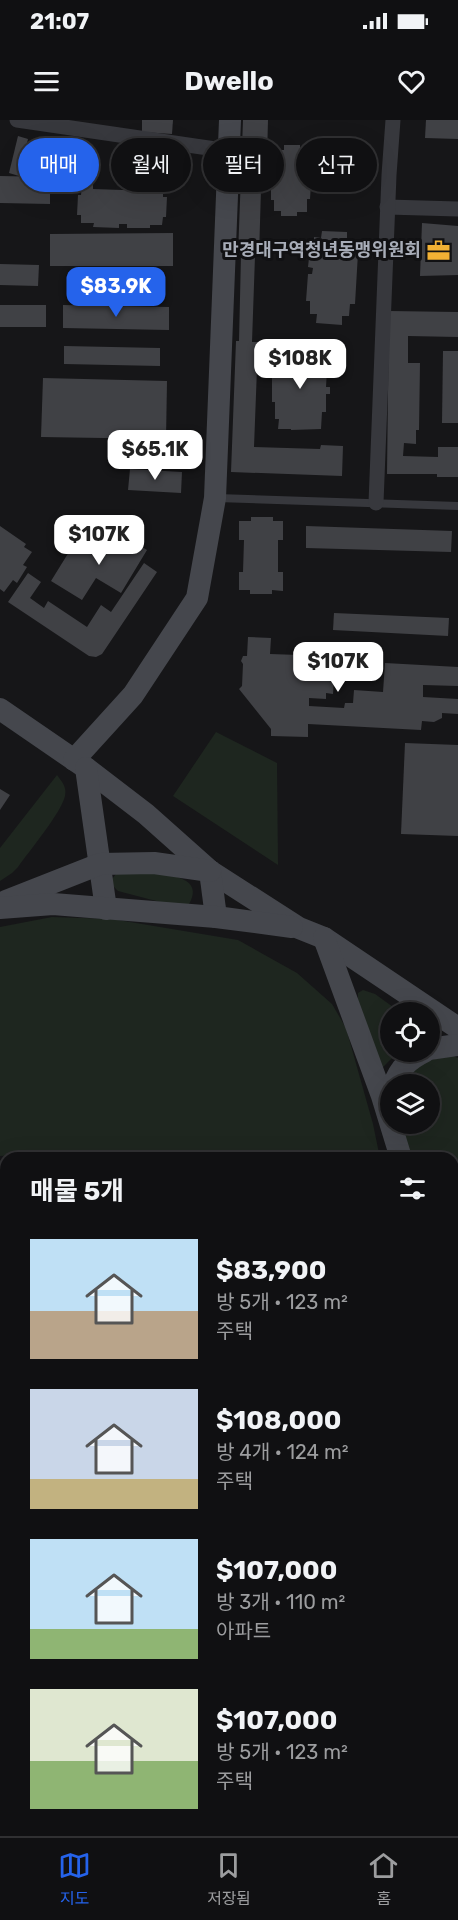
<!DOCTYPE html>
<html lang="ko">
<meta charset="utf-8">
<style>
:root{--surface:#101012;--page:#1e1e20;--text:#f1f3f6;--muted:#9c9d9f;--line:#303032;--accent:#2563eb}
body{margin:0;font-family:Rubik,"Noto Sans KR",sans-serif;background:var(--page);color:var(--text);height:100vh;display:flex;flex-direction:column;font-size:22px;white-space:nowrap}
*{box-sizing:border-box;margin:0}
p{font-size:20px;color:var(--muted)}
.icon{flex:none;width:33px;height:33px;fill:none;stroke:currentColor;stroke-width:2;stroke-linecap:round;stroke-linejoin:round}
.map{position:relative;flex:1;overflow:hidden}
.sheet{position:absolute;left:0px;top:1032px;width:459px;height:684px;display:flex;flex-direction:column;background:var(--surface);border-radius:18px 18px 0 0;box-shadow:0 6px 24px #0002,0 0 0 2px var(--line)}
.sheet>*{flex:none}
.top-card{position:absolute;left:18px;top:18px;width:423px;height:54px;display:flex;gap:12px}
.controls{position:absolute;left:380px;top:882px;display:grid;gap:12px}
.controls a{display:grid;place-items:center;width:60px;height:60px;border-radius:50%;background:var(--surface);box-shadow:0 6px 24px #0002,0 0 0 2px var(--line);font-size:30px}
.price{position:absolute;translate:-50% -51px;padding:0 14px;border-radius:12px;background:#fff;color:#222;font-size:20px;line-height:39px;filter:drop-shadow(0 2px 3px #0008)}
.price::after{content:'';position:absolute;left:50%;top:36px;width:18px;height:14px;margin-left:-9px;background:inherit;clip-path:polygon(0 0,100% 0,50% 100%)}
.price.selected{background:var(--accent);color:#fff}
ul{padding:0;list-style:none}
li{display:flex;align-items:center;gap:18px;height:150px;padding:0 30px}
li span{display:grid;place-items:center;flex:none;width:168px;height:120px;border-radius:0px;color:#555}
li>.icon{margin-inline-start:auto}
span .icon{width:72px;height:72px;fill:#fffc;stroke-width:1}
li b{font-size:26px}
h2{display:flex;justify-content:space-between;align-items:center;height:72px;padding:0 30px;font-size:26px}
.tag{padding:0 21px;border-radius:27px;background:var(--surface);box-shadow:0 6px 24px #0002,0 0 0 2px var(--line);font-size:21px;line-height:54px}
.tag.selected{background:var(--accent);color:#fff}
.status{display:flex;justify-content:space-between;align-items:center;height:42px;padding:0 30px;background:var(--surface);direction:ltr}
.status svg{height:16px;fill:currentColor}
header{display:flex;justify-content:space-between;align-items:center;height:78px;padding:0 30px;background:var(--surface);font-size:27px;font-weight:700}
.menu{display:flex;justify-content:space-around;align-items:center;height:84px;border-top:2px solid var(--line);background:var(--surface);font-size:16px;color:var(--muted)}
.menu a{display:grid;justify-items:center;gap:3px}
.menu .selected{color:var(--accent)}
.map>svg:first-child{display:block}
</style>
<div class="status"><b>21:07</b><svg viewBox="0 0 49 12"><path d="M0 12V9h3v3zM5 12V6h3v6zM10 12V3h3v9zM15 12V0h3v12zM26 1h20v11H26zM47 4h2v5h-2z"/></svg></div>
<header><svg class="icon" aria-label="menu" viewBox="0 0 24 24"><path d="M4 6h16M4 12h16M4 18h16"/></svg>Dwello<svg class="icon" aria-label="heart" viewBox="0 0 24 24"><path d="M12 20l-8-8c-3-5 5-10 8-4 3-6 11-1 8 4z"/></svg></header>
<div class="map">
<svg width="458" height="1716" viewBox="0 0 458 1716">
<rect width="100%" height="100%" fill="#161618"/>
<g fill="#1e261f">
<path d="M216,612l61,31 1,102 -105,-69z"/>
<path d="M57,655c5,7 10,12 8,21 -4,17 -35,54 -47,71l-6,6 -12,8v-33z"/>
<path d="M116,754c21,0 97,-7 72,32l-9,1 -61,-16 -5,-5 -1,-7z"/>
<path d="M52,797l60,2 126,21 59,33 35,31 14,24 27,96 7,34h-287l-59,-4 -34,2v-229z"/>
<path d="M363,870l12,4 25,18h-10v40h8l-16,16 -24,-68v-7z"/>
<path d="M451,935l7,3v219l-5,-10v-109h-41l-13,-34h30v-40h-29l19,-21z"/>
</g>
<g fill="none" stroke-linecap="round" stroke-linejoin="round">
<path stroke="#2c353c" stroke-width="5" d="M453,1281l5,2"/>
</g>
<g fill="#404145">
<path d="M142,0h31l-1,14 -30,-2z"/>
<path d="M243,0h25l-1,37 -5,-1 -3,100h-4l-3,86h6l-4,105 66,2 1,-4 22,1 -1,30 -111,-4 5,-131h3l2,-86h-3z"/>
<path d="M426,0h32v19l-33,-1z"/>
<path d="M18,16l10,3 -9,37 -10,-3z"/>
<path d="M32,19l24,6 -3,11 -24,-6z"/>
<path d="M284,25h16v5h8v10h3v18h3v6h-3l-1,15h-3v13h-10v4h-16v-5h-7v-11h-3v-10h-3v-20h3v-10h3v-10h10z"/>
<path d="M0,56l50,1v27l-50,-1z"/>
<path d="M82,65h11v4l59,2v-4h11v10h4l-1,20h-3l-1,8h-12v3h-23v-4h-8v4l-26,-1 1,-4h-13v-8h-4l1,-20h3z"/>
<path d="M422,103l36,3v49l-38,1z"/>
<path d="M322,111l25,1v7l7,1 -1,12 5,1 -3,51h-5l-1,12h-7v9l-26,-2 1,-9h-7v-13h-4l2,-27h4l1,-6 -5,-1 2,-18h4v-12l7,1z"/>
<path d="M173,113v33h-123v-32z"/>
<path d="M0,144l39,1 -1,21 -38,-1z"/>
<rect x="0" y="185" width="46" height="22"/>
<path d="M63,185l106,2v23l-106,-2z"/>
<path d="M389,191l69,1v25l-50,-1v27h12l-1,67h-3v14l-12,-1 -1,13 35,1v-10h20v30h-21v-3h-50z"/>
<path d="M64,226l96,2v18l-96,-2z"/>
<path d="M292,229l31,2 -1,19h5l-1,17h4v7h-4v18h-4l-1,17 -30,1v-1h-13l1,-10h-4v-17h-3v-26h4v-17h4v-9h12z"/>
<path d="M443,231h15v72h-16z"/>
<path d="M43,258l124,3 -1,58 -125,-2z"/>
<path d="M130,349l52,3 -1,21 -53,-3z"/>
<path d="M251,397h22v4h10v19h-5v32h5v19l-11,-1v4h-22v-4h-11v-18h4l1,-32h-5v-19h12z"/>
<path d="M0,406l26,18 -2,3 8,5 -9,13 4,2 -10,16 -4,-3 -9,12 -4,-3z"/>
<path d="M306,406l146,5 -1,21 -145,-4z"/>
<path d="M116,411l31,19 -26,43 -25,-15 -14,22 -31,-19 26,-42 25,15z"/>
<path d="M144,443l13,9 -55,82 -6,3 -7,-1 -81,-54 20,-29 13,9 -11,16 14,10 4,-7 39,26 14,-22 10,7z"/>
<path d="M334,493l115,5 -1,18 -115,-6z"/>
<path d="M248,517l23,1 -1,16 58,2v7h7l-2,31 -7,-1v6l-17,-1v8l35,2 1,-5h8l1,-13 29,2 2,-29 73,4v19l-35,-1v12l35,2v15l-16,-1v5l-8,4 -12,-1 -1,9 -113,-6v13l-37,-1v-7l-32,-40 3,-3 1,-22 -2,-3 2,-5h4z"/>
<path d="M405,623l53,2v91l-57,-2z"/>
<path d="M0,669l10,6 -10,15z"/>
<path d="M0,1339l6,2v52l-6,18z"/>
<path d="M453,1380l5,2v16l-5,-1z"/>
<path d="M458,1418v34l-5,-2v-19z"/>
<path d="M6,1423v52l-6,-2v-33z"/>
<path d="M453,1453l5,2v22l-4,15z"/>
<path d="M457,1558l1,1v60l-5,-1v-49z"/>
<path d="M5,1710h14l-3,6h-14z"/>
<path d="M23,1710l17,5v1h-19z"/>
<path d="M56,1710h19l-2,6h-20z"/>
<path d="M196,1710h62l18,5 -82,1z"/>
<path d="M372,1710h62l17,6h-81z"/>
</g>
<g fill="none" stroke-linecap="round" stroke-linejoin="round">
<g stroke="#37383d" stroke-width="8">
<path d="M217,378l241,8"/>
<path d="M453,1656l5,-4"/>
</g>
<g stroke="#37383d" stroke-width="15">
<path d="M17,0l212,31"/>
<path d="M387,87l71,2"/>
<path d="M376,383l13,-328 4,-55"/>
<path d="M293,1716l1,-6"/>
</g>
<g stroke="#45474d" stroke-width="22">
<path d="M0,589l86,59 60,46 64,57 89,57 25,10 134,90"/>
<path d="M74,640l59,-65 64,-97 18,-100 15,-378"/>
<path d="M86,648l20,141"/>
<path d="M210,751l6,46"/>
<path d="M6,781l94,-37 54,-1 56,8"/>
<path d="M0,788l53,-4 163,13 76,10"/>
<path d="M324,818l58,158 19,62"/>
<path d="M429,929l29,-4"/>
<path d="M394,964c6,-16 14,-24 30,-32"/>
<path d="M453,1165l5,7"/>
</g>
<g stroke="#63666e" stroke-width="28">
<path d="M0,1076h6"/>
<path d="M453,1118l5,1"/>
</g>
<g stroke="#4a4c52" stroke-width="1.5">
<path d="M0,1057h6"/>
<path d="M0,1097h6"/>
<path d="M453,1100h5"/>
<path d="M453,1139l5,1"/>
</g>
<path stroke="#4a4c52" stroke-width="4.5" stroke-dasharray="8 6" stroke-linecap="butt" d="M453,1239l5,2"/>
</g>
<defs>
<symbol id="office-bare" viewBox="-9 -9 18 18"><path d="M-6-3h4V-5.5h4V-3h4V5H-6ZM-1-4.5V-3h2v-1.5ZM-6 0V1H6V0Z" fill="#f2b134" stroke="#111113" stroke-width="2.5" paint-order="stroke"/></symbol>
</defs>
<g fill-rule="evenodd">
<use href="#office-bare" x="422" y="114" width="33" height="33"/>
</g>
<g text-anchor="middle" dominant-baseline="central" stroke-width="6" stroke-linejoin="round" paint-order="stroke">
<g font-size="18" font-weight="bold" fill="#a8adb8" stroke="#111113" text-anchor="end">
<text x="421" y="130">만경대구역청년동맹위원회</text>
</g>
</g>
</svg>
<div class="controls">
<a><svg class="icon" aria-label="locate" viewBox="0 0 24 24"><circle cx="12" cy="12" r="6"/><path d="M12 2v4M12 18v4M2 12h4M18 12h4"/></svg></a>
<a><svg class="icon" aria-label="layers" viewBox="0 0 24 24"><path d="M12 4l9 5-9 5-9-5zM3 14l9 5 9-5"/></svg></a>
</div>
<b class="price selected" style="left:116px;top:198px">$83.9K</b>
<b class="price" style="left:300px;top:270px">$108K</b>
<b class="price" style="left:155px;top:361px">$65.1K</b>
<b class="price" style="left:99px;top:446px">$107K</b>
<b class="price" style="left:338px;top:573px">$107K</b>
<div class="top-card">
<a class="tag selected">매매</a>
<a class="tag">월세</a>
<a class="tag">필터</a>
<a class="tag">신규</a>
</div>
<section class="sheet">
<h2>매물 5개<svg class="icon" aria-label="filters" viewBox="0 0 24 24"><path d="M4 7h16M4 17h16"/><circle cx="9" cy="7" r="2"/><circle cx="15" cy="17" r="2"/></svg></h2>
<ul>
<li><span style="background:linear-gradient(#bfe0f5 60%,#b9a48a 0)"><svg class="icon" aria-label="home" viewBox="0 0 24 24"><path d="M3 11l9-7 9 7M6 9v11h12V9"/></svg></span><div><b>$83,900</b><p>방 5개 · 123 m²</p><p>주택</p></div></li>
<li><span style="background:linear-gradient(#c9d6e8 75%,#c2b280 0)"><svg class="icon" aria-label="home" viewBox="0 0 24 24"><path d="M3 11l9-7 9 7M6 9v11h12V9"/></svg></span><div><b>$108,000</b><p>방 4개 · 124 m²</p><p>주택</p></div></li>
<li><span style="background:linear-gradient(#bfe0f5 75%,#8fb573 0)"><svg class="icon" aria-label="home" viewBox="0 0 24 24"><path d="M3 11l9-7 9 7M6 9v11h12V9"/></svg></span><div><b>$107,000</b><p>방 3개 · 110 m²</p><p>아파트</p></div></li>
<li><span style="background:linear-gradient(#dfe7d0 60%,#8fb573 0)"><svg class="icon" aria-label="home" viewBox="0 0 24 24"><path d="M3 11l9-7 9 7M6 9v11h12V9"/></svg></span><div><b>$107,000</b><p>방 5개 · 123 m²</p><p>주택</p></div></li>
</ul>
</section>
</div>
<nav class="menu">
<a class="selected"><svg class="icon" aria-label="map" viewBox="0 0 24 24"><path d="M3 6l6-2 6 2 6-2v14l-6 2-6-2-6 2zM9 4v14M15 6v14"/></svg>지도</a>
<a><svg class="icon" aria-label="saved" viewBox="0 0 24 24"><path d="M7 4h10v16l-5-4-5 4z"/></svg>저장됨</a>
<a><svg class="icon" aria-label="home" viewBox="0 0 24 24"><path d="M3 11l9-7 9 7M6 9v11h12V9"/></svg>홈</a>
</nav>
